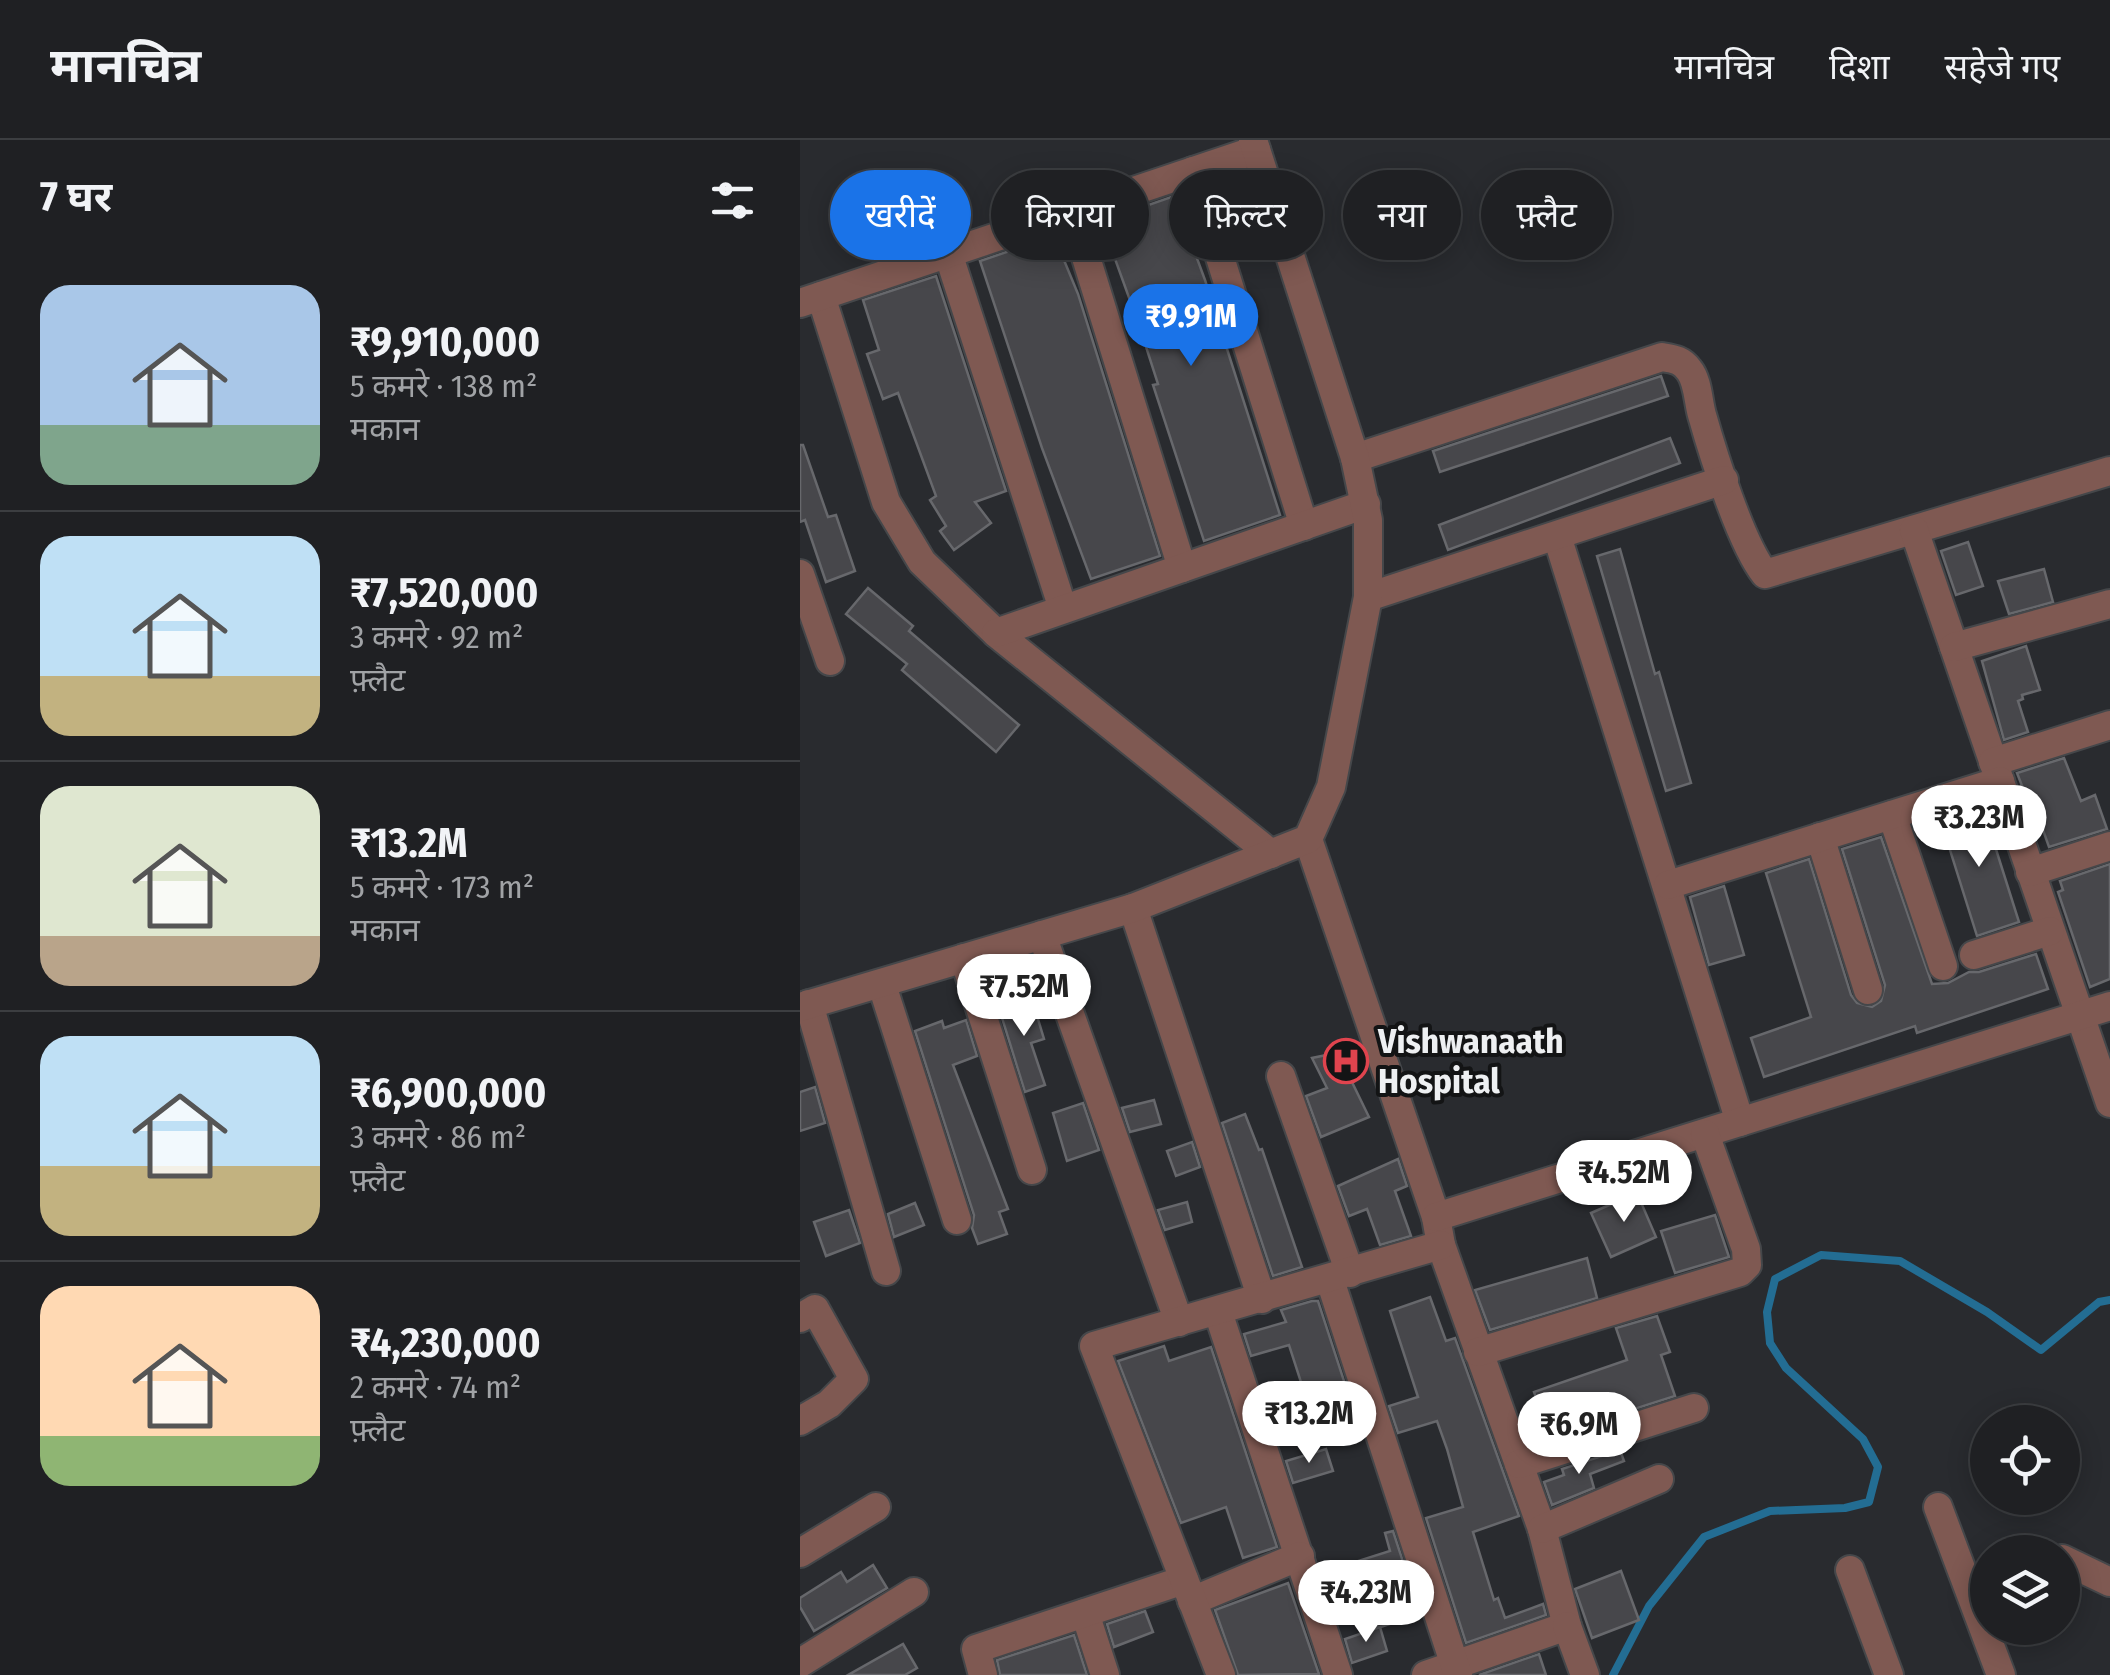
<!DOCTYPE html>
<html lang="hi">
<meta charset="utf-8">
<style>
:root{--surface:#1f2023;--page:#2c2d30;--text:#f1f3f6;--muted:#a1a3a6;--line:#3c3e41;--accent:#1a73e8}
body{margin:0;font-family:"Fira Sans Condensed","Noto Sans Devanagari",sans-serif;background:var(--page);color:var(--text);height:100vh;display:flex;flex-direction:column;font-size:38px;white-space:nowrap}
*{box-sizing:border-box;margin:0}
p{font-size:32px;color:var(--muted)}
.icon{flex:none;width:55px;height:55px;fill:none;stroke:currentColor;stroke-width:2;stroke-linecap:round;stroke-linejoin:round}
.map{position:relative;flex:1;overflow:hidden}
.side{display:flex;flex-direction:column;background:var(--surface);width:800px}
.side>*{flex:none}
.top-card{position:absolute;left:30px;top:30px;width:950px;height:90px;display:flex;gap:20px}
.buttons{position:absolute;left:1170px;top:1265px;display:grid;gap:20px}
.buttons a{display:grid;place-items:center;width:110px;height:110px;border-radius:50%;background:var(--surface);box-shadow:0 5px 25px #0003,0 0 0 2px var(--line);font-size:50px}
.price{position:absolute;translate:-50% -85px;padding:0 22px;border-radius:35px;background:#fff;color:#222;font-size:32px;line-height:65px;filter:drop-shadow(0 2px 5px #0008)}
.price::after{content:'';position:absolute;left:50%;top:60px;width:30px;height:22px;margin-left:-15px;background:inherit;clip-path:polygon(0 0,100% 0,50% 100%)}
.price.selected{background:var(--accent);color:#fff}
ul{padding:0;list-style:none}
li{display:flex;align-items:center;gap:30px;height:250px;padding:0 40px}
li+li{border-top:2px solid var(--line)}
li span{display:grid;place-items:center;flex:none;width:280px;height:200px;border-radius:30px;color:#555}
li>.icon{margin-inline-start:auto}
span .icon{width:120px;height:120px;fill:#fffc;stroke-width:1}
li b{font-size:42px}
h2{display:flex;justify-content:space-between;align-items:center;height:120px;padding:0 40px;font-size:42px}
.chip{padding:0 35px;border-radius:45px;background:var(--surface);box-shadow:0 5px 25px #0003,0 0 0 2px var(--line);font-size:35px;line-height:90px}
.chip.selected{background:var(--accent);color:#fff}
header{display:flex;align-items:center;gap:60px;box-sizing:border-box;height:140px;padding:0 50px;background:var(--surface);border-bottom:2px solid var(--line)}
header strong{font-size:48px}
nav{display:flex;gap:55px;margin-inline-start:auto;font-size:35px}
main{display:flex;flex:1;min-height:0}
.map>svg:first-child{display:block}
</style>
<header>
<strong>मानचित्र</strong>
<nav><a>मानचित्र</a><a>दिशा</a><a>सहेजे गए</a></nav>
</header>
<main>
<section class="side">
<h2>7 घर<svg class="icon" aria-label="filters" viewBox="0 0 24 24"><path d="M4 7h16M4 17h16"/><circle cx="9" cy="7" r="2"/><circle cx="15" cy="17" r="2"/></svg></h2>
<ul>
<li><span style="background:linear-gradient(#a9c7e8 70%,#7fa58c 0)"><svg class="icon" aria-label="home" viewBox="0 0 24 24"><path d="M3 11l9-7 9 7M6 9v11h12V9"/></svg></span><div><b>₹9,910,000</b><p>5 कमरे · 138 m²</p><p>मकान</p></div></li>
<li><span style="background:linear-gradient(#bfe0f5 70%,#c2b280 0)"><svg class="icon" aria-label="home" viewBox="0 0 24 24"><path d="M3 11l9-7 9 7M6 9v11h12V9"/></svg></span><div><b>₹7,520,000</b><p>3 कमरे · 92 m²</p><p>फ़्लैट</p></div></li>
<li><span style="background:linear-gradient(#dfe7d0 75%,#b9a48a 0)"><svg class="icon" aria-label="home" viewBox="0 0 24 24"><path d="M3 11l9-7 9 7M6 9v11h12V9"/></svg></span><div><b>₹13.2M</b><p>5 कमरे · 173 m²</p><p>मकान</p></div></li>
<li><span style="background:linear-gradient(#bfe0f5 65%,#c2b280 0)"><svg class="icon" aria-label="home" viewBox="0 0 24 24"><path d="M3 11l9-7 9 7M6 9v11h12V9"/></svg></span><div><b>₹6,900,000</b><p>3 कमरे · 86 m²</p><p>फ़्लैट</p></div></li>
<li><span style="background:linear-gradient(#ffd9b3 75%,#8fb573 0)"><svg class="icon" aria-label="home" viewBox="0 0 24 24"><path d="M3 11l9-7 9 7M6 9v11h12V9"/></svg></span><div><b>₹4,230,000</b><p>2 कमरे · 74 m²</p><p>फ़्लैट</p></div></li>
</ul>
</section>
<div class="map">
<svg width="1310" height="1535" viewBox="0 0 1310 1535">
<rect width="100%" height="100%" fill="#292b2f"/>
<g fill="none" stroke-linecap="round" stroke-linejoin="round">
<path stroke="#236d93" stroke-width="8" d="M813,1535l36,-69 55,-69 66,-26 75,-3 24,-6 9,-35 -15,-28 -77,-71 -16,-25 -3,-31 8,-33 46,-24 79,6 87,51 54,38 58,-48 11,-2"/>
</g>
<g fill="#47474b" stroke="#67686c" stroke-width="2.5">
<path d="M374,56l31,84 75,235 -76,26 -51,-156 5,-1 -18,-56 -30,-83 -5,1 -8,-23z"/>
<path d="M254,96l24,58 82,262 -69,23 -49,-131 -62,-187z"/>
<path d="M136,136l70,215 -31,11 16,21 -37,27 -14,-19 6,-5 -16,-26 6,-4 -38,-103 -15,6 -16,-45 12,-4 -16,-50z"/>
<path d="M861,236l7,20 -228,76 -7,-21z"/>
<path d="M870,298l10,25 -232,87 -9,-25z"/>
<path d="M0,305h3l25,72 8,-2 19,56 -29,11 -21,-62 -5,2z"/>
<path d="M1168,402l15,44 -27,9 -15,-44z"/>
<path d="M820,409l35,125 4,-2 32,111 -25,8 -69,-235z"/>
<path d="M1244,429l9,33 -44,12 -11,-33z"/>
<path d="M68,448l45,38 -4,5 110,94 -23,27 -94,-82 5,-6 -61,-50z"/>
<path d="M1226,506l14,44 -18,5 1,4 -5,2 10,31 -24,8 -22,-79z"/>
<path d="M1264,618l17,43 14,-6 12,34 -58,18 -12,-34 -4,1 -16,-41z"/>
<path d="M1182,665l37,117 -42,14 -37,-118z"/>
<path d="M1081,697l51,147 16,-1 21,-11h10l57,-18 12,35 -131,44 -2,-7 -151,51 -13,-39 60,-21 -45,-144 43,-14 42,136 6,8 15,4 9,-6 4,-16 -43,-136z"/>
<path d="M1310,724v115l-20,8 -32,-95 5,-2 -3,-9z"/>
<path d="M924,746l20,69 -35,10 -19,-68z"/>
<path d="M231,856l13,43 -13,4 14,42 -20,7 -27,-87z"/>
<path d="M166,880l11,36 -24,9 55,144 -9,3 8,22 -29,10 -6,-16 2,-13 -59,-184 27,-10 2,7z"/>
<path d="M546,911l5,29 18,37 -48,20 -15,-41 21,-8 -15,-30z"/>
<path d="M15,947l10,36 -25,8v-39z"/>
<path d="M354,960l7,24 -31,8 -8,-24z"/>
<path d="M283,963l16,47 -32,11 -14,-48z"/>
<path d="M445,974l14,36 3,-1 40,118 -29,9 -51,-153z"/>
<path d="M392,1002l8,25 -24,9 -9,-25z"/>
<path d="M598,1019l9,27 -12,5 16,45 -31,9 -13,-36 -18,7 -11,-30z"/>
<path d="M837,1053l19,44 -45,20 -20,-44z"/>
<path d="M387,1062l5,20 -27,8 -7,-20z"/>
<path d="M115,1063l9,22 -30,12 -6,-23z"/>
<path d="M49,1070l11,33 -34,13 -12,-34z"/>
<path d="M915,1075l14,42 -54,16 -14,-42z"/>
<path d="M787,1118l10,40 -107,32 -15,-40z"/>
<path d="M630,1157l16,44 9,-3 64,178 -46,16 21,68 4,-2 7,20 38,-14 3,11 -80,28 -40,-125 37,-11 -16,-58 -10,-28 -39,12 -9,-27 29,-9 -28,-86z"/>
<path d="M512,1161h6l39,120 -43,15 -8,-25 4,-1 -21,-65 -38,11 -7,-22 42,-12 -5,-12z"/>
<path d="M857,1176l13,36 -9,3 14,41 -125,40 -16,-44 93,-32 -11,-32z"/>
<path d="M364,1206l5,15 42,-14 66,200 -34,11 -17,-51 -45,16 -63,-162z"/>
<path d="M526,1309l7,22 -40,12 -7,-22z"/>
<path d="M820,1310l4,11 -34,13 4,14 -42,17 -8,-23 20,-7 -2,-6z"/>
<path d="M593,1391l27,83 -42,14 -23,-66 35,-11 -5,-18z"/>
<path d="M73,1425l14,23 -73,43 -14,-24v-9l41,-26 6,10z"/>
<path d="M821,1431l18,49 -47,18 -17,-49z"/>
<path d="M488,1443l31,91 -81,1 -23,-65z"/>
<path d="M345,1471l8,21 -39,15 -7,-23z"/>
<path d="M580,1487l7,24 -35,12 -7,-24z"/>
<path d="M274,1495l13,40h-87l-3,-15z"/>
<path d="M103,1504l14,24 -12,7h-57z"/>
<path d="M739,1514l7,21h-67z"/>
</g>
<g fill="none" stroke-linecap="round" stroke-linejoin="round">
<defs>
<g id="minor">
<path d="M393,31l111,355"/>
<path d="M272,72l110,356"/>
<path d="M148,113l115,356"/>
<path d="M21,156l65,206 36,60 74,71 275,221"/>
<path d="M0,163l456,-153"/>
<path d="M555,318l307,-101c12,2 20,3 27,13 9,11 9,31 13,45 11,39 39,129 63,159l345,-103"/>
<path d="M1114,390l196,573"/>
<path d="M757,396l183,586"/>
<path d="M0,434l30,87"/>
<path d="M568,457l356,-117"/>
<path d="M196,493l370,-129"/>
<path d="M1154,507l156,-43"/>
<path d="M1193,622l117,-37"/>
<path d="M1092,675l51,151"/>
<path d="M1020,697l48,153"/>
<path d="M508,699l128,378 5,28 101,284 25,97 -141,49"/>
<path d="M1230,732l80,-26"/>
<path d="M868,745l332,-104"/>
<path d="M333,768l129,391"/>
<path d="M242,795l137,387"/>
<path d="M1174,815l76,-24"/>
<path d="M164,818l68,212"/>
<path d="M82,845l75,235"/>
<path d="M9,864l77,267"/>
<path d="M0,867l333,-99 175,-69 23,-52 37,-190v-77l-13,-62 -102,-318"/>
<path d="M481,936l69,197"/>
<path d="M636,1077l674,-211"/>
<path d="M530,1140l128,395"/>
<path d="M418,1172l120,363"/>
<path d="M0,1178l15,-9 39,70 -25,25 -29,17"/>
<path d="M678,1212l262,-80 7,-7 -1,-16 -41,-115"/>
<path d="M719,1324l175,-56"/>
<path d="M1138,1367l63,168"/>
<path d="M742,1389l117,-50"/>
<path d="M0,1413l76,-46"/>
<path d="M1262,1419l48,23"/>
<path d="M1050,1430l39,105"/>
<path d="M392,1461l108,-45"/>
<path d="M285,1473l20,62"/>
<path d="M767,1486l18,49"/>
<path d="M0,1523l114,-71"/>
<path d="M183,1535l-7,-26 208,-69"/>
<path d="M421,1535l-127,-329 347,-101"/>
</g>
</defs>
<use href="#minor" stroke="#45474a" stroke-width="32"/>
<use href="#minor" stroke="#7f5952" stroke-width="28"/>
</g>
<defs>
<symbol id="hospital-ring" viewBox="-11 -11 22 22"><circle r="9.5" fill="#131415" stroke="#e0444e" stroke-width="1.5"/><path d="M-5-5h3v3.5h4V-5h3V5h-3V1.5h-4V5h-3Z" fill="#e0444e"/></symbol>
</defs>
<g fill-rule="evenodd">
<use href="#hospital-ring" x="521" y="896" width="50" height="50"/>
</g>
<g text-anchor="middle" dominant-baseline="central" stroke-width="8" stroke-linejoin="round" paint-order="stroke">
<g font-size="35" font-weight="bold" fill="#eef0f2" stroke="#131415" text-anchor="start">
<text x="578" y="901">Vishwanaath<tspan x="578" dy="40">Hospital</tspan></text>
</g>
</g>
</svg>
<div class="buttons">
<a><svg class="icon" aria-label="locate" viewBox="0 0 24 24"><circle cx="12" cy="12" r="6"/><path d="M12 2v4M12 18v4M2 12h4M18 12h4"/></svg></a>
<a><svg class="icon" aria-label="layers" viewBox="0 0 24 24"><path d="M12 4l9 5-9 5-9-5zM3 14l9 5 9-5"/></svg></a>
</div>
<b class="price selected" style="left:391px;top:229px">₹9.91M</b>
<b class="price" style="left:1179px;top:730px">₹3.23M</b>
<b class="price" style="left:224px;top:899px">₹7.52M</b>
<b class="price" style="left:824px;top:1085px">₹4.52M</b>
<b class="price" style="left:509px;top:1326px">₹13.2M</b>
<b class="price" style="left:779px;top:1337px">₹6.9M</b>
<b class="price" style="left:566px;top:1505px">₹4.23M</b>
<div class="top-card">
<a class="chip selected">खरीदें</a>
<a class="chip">किराया</a>
<a class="chip">फ़िल्टर</a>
<a class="chip">नया</a>
<a class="chip">फ़्लैट</a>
</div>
</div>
</main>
